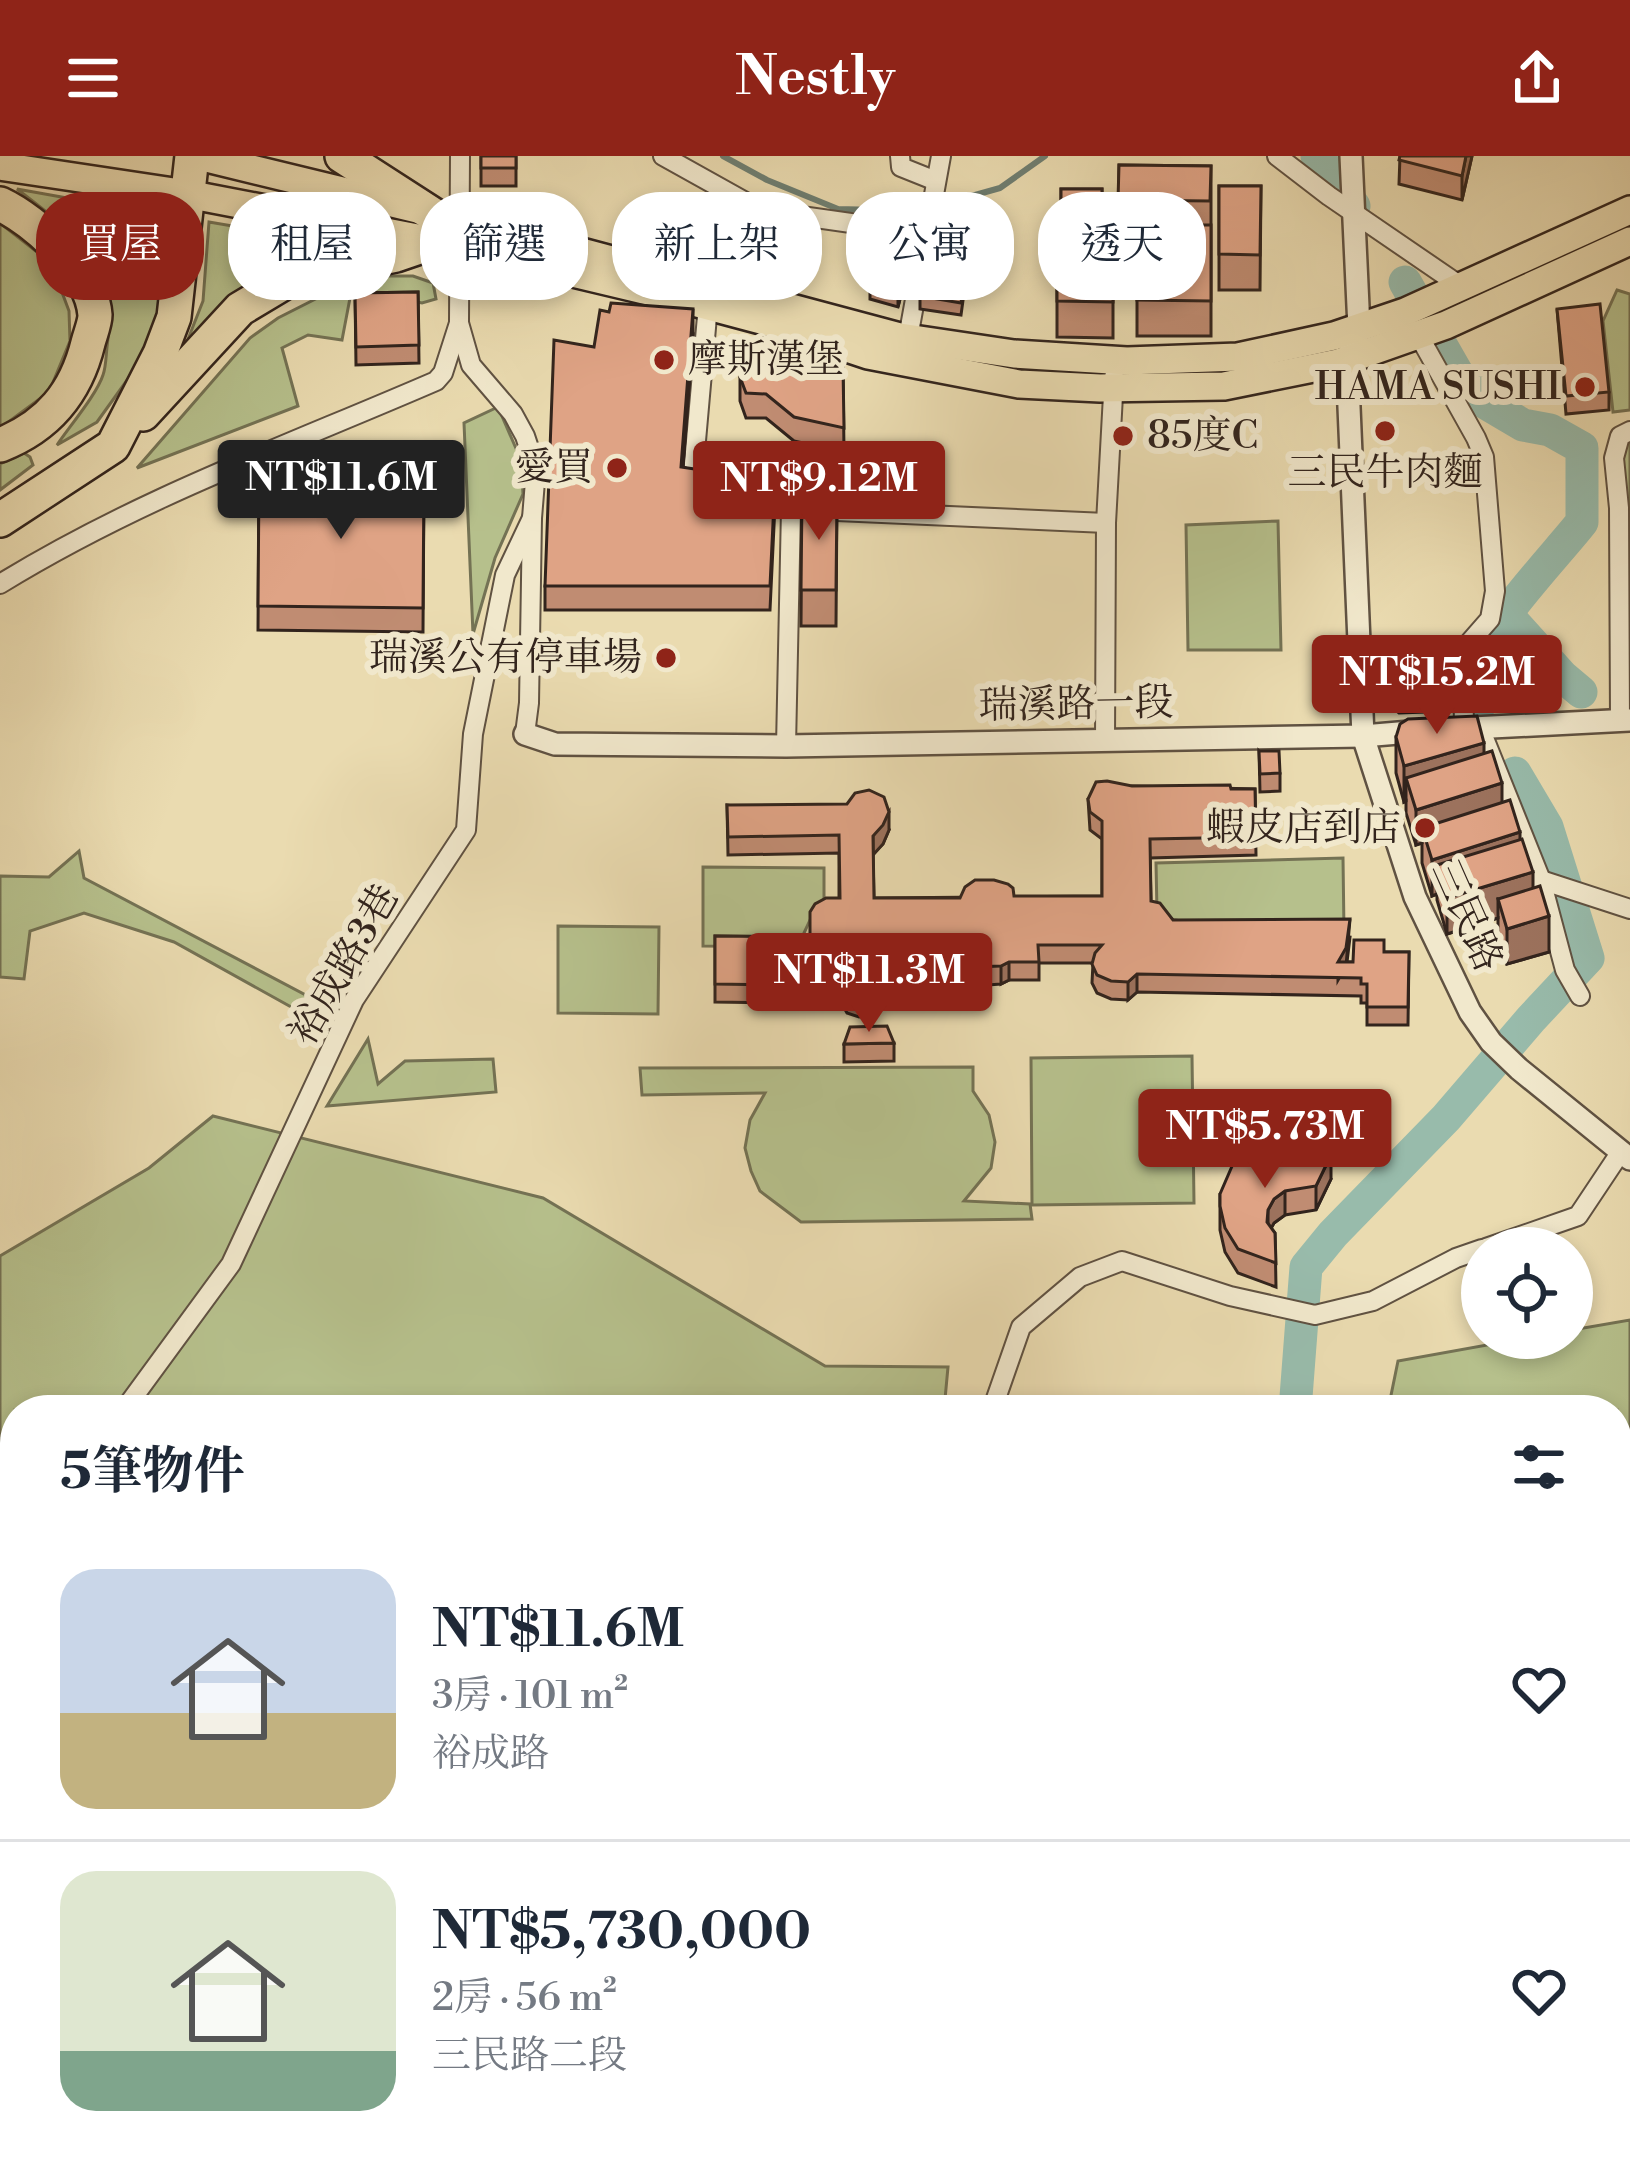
<!DOCTYPE html>
<html lang="zh-TW">
<meta charset="utf-8">
<style>
:root{--surface:#fff;--page:#f6f6f7;--text:#1f2937;--muted:#747a83;--line:#e0e1e3;--accent:#8f2418}
body{margin:0;font-family:"Libre Bodoni","Noto Serif TC",serif;background:var(--page);color:var(--text);height:100vh;display:flex;flex-direction:column;font-size:45px;white-space:nowrap}
*{box-sizing:border-box;margin:0}
p{font-size:39px;color:var(--muted)}
.icon{flex:none;width:66px;height:66px;fill:none;stroke:currentColor;stroke-width:2;stroke-linecap:round;stroke-linejoin:round}
.map{position:relative;flex:1;overflow:hidden}
.details{position:absolute;left:0px;top:1239px;width:1632px;height:771px;display:flex;flex-direction:column;background:var(--surface);border-radius:48px 48px 0 0;box-shadow:0 6px 18px #0003}
.details>*{flex:none}
.top-card{position:absolute;left:36px;top:36px;width:1560px;height:108px;display:flex;gap:24px}
.buttons{position:absolute;left:1461px;top:1071px;display:grid;gap:24px}
.buttons a{display:grid;place-items:center;width:132px;height:132px;border-radius:50%;background:var(--surface);box-shadow:0 6px 18px #0003;font-size:60px}
.price{position:absolute;translate:-50% -102px;padding:0 27px;border-radius:12px;background:var(--accent);color:#fff;font-size:39px;line-height:78px;filter:drop-shadow(0 3px 6px #0008)}
.price::after{content:'';position:absolute;left:50%;top:72px;width:36px;height:27px;margin-left:-18px;background:inherit;clip-path:polygon(0 0,100% 0,50% 100%)}
.price.selected{background:#222;color:#fff}
ul{padding:0;list-style:none}
li{display:flex;align-items:center;gap:36px;height:300px;padding:0 60px}
li+li{border-top:3px solid var(--line)}
li span{display:grid;place-items:center;flex:none;width:336px;height:240px;border-radius:36px;color:#555}
li>.icon{margin-inline-start:auto}
span .icon{width:144px;height:144px;fill:#fffc;stroke-width:1}
li b{font-size:51px}
h2{display:flex;justify-content:space-between;align-items:center;height:144px;padding:0 60px;font-size:51px}
.pill{padding:0 42px;border-radius:48px;background:var(--surface);box-shadow:0 6px 18px #0003;font-size:42px;line-height:108px}
.pill.selected{background:var(--accent);color:#fff}
header{display:flex;justify-content:space-between;align-items:center;height:156px;padding:0 60px;background:var(--accent);color:#fff;font-size:54px;font-weight:800}
.map>svg:first-child{display:block}
</style>
<header><svg class="icon" aria-label="menu" viewBox="0 0 24 24"><path d="M4 6h16M4 12h16M4 18h16"/></svg>Nestly<svg class="icon" aria-label="share" viewBox="0 0 24 24"><path d="M12 15V3M7 8l5-5 5 5M5 13v7h14v-7"/></svg></header>
<div class="map">
<svg width="1630" height="2009" viewBox="0 0 1630 2009">
<rect width="100%" height="100%" fill="#eadbb0"/>
<filter id="stains"><feTurbulence type="fractalNoise" baseFrequency=".00167" numOctaves="4"/><feColorMatrix values="0 0 0 0 .2 0 0 0 0 .09 0 0 0 0 .02 0 0 0 .5 -.17"/></filter>
<radialGradient id="worn" r=".72"><stop offset=".6" stop-color="#630" stop-opacity="0"/><stop offset="1" stop-color="#630" stop-opacity=".3"/></radialGradient>
<g fill="#b6c08c" stroke="#747254" stroke-width="3">
<path d="M17,33l156,28 -6,73 -24,68 -46,64 -40,23c12,-18 40,-51 46,-70 3,-8 3,-19 4,-28 12,-84 -31,-112 -90,-158z"/>
<path d="M209,66l142,24 -67,17 -64,46 -39,48 22,-56z"/>
<path d="M0,67l51,40 18,48 1,30 -21,51 -49,36z"/>
<path d="M361,120h52l20,7 3,16 -14,4 -48,-10 -24,5 -8,42 -34,-5 -26,13 16,58 -161,62 113,-130 28,-20z"/>
<path d="M1617,134l13,4v116l-17,2 -10,-91z"/>
<path d="M498,251l23,53 2,34 -28,64 -22,76 -9,-211z"/>
<path d="M1630,275v289h-10v-284z"/>
<path d="M24,297l6,4 3,8 -33,25v-26z"/>
<path d="M1278,365l3,129h-93l-2,-125z"/>
<path d="M79,695l5,27 250,132 -5,18 -155,-86 -90,-29 -54,18 -6,48 -24,-2v-101l49,1z"/>
<path d="M1343,702l1,73 -171,1 -16,-20 -1,-49z"/>
<path d="M703,711l121,1v45l-14,7 -6,13 -1,14 -100,-1z"/>
<path d="M558,770l101,1 -1,87 -100,-1z"/>
<path d="M368,883l10,45 27,-23 88,-2 3,33 -169,14z"/>
<path d="M1192,900l2,147 -162,2 -1,-147z"/>
<path d="M973,911v24l16,24 6,27 -4,26 -27,33 66,3 2,15 -231,3 -41,-31 -9,-20 -6,-23 5,-28 15,-27 -123,2 -2,-27z"/>
<path d="M213,960l330,82 282,168 123,1 -4,43h-929v442l-15,-1v-595l149,-88z"/>
<path d="M1630,1164v238l-8,12 -5,22v-182h-229l10,-49 128,-23h46v-8z"/>
<path d="M1617,1690l13,22v297h-296l-2,-14h285z"/>
<path d="M225,1995h1039l2,14h-1049z"/>
</g>
<g fill="none" stroke-linecap="round" stroke-linejoin="round">
<path stroke="#6f7f72" stroke-width="6" d="M723,0l44,24 71,29 80,2 82,-23 45,-32"/>
<g stroke="#98bbab" stroke-width="33">
<path d="M1317,0l37,50"/>
<path d="M1405,126l52,91 27,29 39,23 27,5 32,18v74c-25,32 -100,110 -106,146 -2,11 2,26 3,38"/>
<path d="M1506,458l56,62 19,16"/>
<path d="M1295,1254l11,-143 27,-33 113,-116 85,-99 57,-61 -41,-131 -32,-54"/>
<path d="M1617,1896l13,25"/>
</g>
<defs>
<g id="minor">
<path d="M460,0l-1,167 12,42 42,49 12,22 11,33 -4,49 -3,185 -4,31"/>
<path d="M663,0l97,54 126,18h32"/>
<path d="M900,0l1,11 35,14"/>
<path d="M1277,0l52,40 133,91"/>
<path d="M1419,180l57,102 8,19 11,134 -5,28 -21,24 -6,19 1,66"/>
<path d="M908,182l33,-182"/>
<path d="M698,331l-6,-1 16,-181"/>
<path d="M754,344l37,9 315,14"/>
<path d="M0,428c140,-86 286,-138 436,-203l7,-8 16,-50"/>
<path d="M1620,564l-1,-212 -5,-50 6,-22 10,-5"/>
<path d="M1480,572l61,152 24,90 15,26"/>
<path d="M1105,585l1,-218 8,-146"/>
<path d="M786,590l5,-237"/>
<path d="M1541,724l89,29"/>
<path d="M1486,1092l92,-32 42,-63"/>
<path d="M124,1254l107,-146 123,-264 112,-170 7,-96 32,-159 27,-57"/>
<path d="M992,1254l29,-83 59,-50 42,-16 108,35 85,19 58,-14 83,-43 26,-9"/>
<path d="M15,1484l-6,32 6,70"/>
<path d="M1630,1548v13"/>
<path d="M15,1969v15"/>
<path d="M17,1995l1,14"/>
<path d="M1286,1995l3,14"/>
</g>
<g id="tertiary">
<path d="M1351,0l8,172 -12,32 16,376 52,161 55,115 21,30 28,27 111,90"/>
<path d="M1453,573l177,-9"/>
<path d="M525,578l30,10 231,2 577,-10 59,-5"/>
</g>
<g id="primary">
<path d="M198,0l256,62 446,119 114,17 113,7 111,-4 96,-21 71,-24 225,-102"/>
<path d="M0,10l187,28 272,52 223,53 90,24 96,32 151,29 81,4 124,-2 114,-23 108,-38 184,-84"/>
</g>
<g id="motorway">
<path d="M342,0l90,58"/>
<path d="M0,48c36,17 92,68 95,111 0,8 -5,20 -7,28 -12,49 -39,83 -88,102"/>
<path d="M143,258l97,-105 55,-33 101,-21 41,-14"/>
<path d="M0,364l113,-74 47,-92 14,-37 18,-161"/>
</g>
</defs>
<use href="#minor" stroke="#605242" stroke-width="22"/>
<use href="#tertiary" stroke="#605242" stroke-width="26"/>
<use href="#primary" stroke="#32241d" stroke-width="32"/>
<use href="#motorway" stroke="#32241d" stroke-width="38"/>
<use href="#minor" stroke="#f1e8cc" stroke-width="18"/>
<use href="#tertiary" stroke="#f1e8cc" stroke-width="21"/>
<use href="#primary" stroke="#eadbb0" stroke-width="27"/>
<use href="#motorway" stroke="#eadbb0" stroke-width="33"/>
</g>
<g fill="#c08c72" stroke="#32241d" stroke-width="3">
<rect x="481" y="0" width="35" height="30"/>
<path d="M1400,0h72l-10,44 -63,-16z"/>
<path d="M1119,9l92,1v170h-74v-100h-19z"/>
<path d="M1219,30h42l-1,104h-41z"/>
<path d="M1061,33h41v77h11v72l-56,-1v-71h4z"/>
<path d="M909,108l-11,43 -28,-8v-18z"/>
<path d="M418,136l1,71 -63,2 -1,-72z"/>
<path d="M964,137l-3,22 -41,-6v-13z"/>
<path d="M1557,153l52,83v18l-43,4z"/>
<path d="M693,178l-10,133 92,38 -5,105h-225v-24l49,-239z"/>
<path d="M843,211l1,85 -50,-11 -28,-23h-20l-6,-17v-24z"/>
<path d="M259,321l165,2 -1,153 -165,-2z"/>
<path d="M802,340l35,1 -1,129h-35z"/>
<path d="M1452,499l1,56 -54,2 -14,-12 -1,-43z"/>
<path d="M1396,581l88,17 18,48 18,37 29,113 -42,12 -9,-30v-16l-51,16 -10,-34v-6l-5,2 -10,-33v-20l-6,2 -10,-32v-12l-2,1 -8,-29z"/>
<path d="M1259,595l21,22v18l-20,1z"/>
<path d="M1132,630l123,3 1,66 -106,3 1,43 22,19 177,17 -3,25h6l31,-10h25l-1,73h-41v-22h-6v-7l-224,-4 -9,8 -17,-1 -14,-6 -5,-10 1,-20h-54v17h-30l-8,4 -27,2 -15,-7 -28,1v-13l-46,1 3,27 -3,10 -8,9 -18,3 -12,-4 -5,-9 -127,-2v-66l95,1 29,-39v-45l-111,2 -1,-50 162,25 -6,14 -10,10 1,44 228,-2v-57l-12,-9 -2,-31z"/>
<path d="M894,887v18l-50,1v-18z"/>
<path d="M1289,991l42,32 -15,31 -31,5 -11,8 -3,5 4,5 1,54 -38,-14 -13,-21 -5,-22v-36z"/>
</g>
<g fill="#9c725d" stroke="#32241d" stroke-width="3">
<path d="M1466,0h6l-10,44v-24z"/>
<path d="M909,90v18l-11,43v-18z"/>
<path d="M693,153v25l-12,157v-24z"/>
<path d="M1484,587v35h-78v23l-2,1v-36z"/>
<path d="M1502,627v35l-80,10v15l-6,2v-35z"/>
<path d="M889,656v18l-6,14 -10,11v-19z"/>
<path d="M1520,676v36l-83,-3v29l-5,2v-36z"/>
<path d="M1533,716v35l-35,-8v19l-51,16v-36z"/>
<path d="M1549,760v36l-42,12v-35z"/>
<path d="M1350,763l-4,47 -8,14v-18z"/>
<path d="M1009,806v18l-8,4v-18z"/>
<path d="M1137,818v18l-9,8v-18z"/>
<path d="M888,820v19l-3,10 -8,9v-18z"/>
<path d="M1331,999v24l-15,31v-24z"/>
<path d="M1285,1035v24l-11,8 -6,11v-24l6,-11z"/>
</g>
<g fill="#dfa385" stroke="#32241d" stroke-width="3">
<rect x="481" y="0" width="35" height="12"/>
<path d="M1400,0h66l-4,20 -63,-16z"/>
<path d="M1119,9l92,1 -1,35 -92,-1z"/>
<path d="M1219,30h42l-1,69 -41,-1z"/>
<rect x="1061" y="33" width="41" height="74"/>
<path d="M885,68l19,3 5,19 -11,43 -28,-8z"/>
<path d="M1137,69h74v76l-74,-1z"/>
<path d="M1057,110h56v36l-56,-1z"/>
<path d="M924,118l40,7 -3,22 -41,-7z"/>
<path d="M418,136l1,53 -63,2 -1,-54z"/>
<path d="M611,147l82,6 -12,158 94,14 -5,105h-225l9,-246 40,7 6,-37 9,2z"/>
<path d="M1600,148l9,88 -43,4 -9,-87z"/>
<path d="M749,211h94l1,61 -50,-11 -28,-23 -20,-1 -6,-16 8,-2z"/>
<path d="M259,321l165,2 -1,129 -165,-2z"/>
<path d="M802,340l35,1 -1,93h-35z"/>
<path d="M1452,499l1,38 -54,2 -14,-13 -1,-24z"/>
<path d="M1477,560l7,27 -80,23 -8,-29 4,-13 8,-5z"/>
<path d="M1259,595h20l1,22 -20,1z"/>
<path d="M1492,595l10,32 -86,27 -10,-32z"/>
<path d="M1107,625l25,5 98,-1 1,4h24l1,48 -106,2 1,62 9,2 13,17 177,-1 -4,29 -8,14h15l1,-22h30v12h25l-1,55h-41v-23h-6v-6l-224,-4 -9,8 -17,-1 -14,-6 -5,-11 3,-11 7,-8h-64l1,17h-30l-8,4 -27,1 -15,-6 -28,1v-13h-55v9l7,5 5,13 -3,11 -8,9 -18,3 -12,-5 -5,-8 -127,-2v-48l95,1v-25l5,-8 11,-6h14l-1,-63 -111,2 -1,-32 120,-1 8,-11 14,-3 15,7 5,15 -6,13 -10,11 1,62h86l5,-11 10,-7h19l14,4 5,4 1,8h88v-75l-12,-9 -2,-13 8,-17z"/>
<path d="M1510,644l10,32 -88,28 -10,-32z"/>
<path d="M1522,683l11,33 -86,26 -10,-33z"/>
<path d="M1540,730l9,30 -42,13 -9,-30z"/>
<path d="M887,870l7,17 -50,1 6,-17z"/>
<path d="M1276,983h12l1,8 34,4 8,4 -15,31 -31,5 -11,8 -6,11 -1,12 8,11 1,30 -38,-14 -13,-21 -5,-22v-12l16,-37 17,-11z"/>
</g>
<g fill="#8f2418" stroke="#f1e8cc" stroke-width="4.5">
<circle cx="664" cy="204" r="12"/>
<circle cx="1585" cy="231" r="12"/>
<circle cx="1385" cy="275" r="12"/>
<circle cx="1123" cy="280" r="12"/>
<circle cx="617" cy="312" r="12"/>
<circle cx="666" cy="502" r="12"/>
<circle cx="1425" cy="672" r="12"/>
</g>
<g text-anchor="middle" dominant-baseline="central" stroke-width="12" stroke-linejoin="round" paint-order="stroke">
<g font-size="39" fill="#32241d" stroke="#f1e8cc" text-anchor="end">
<text x="688" y="204" text-anchor="start">摩斯漢堡</text>
<text x="1561" y="231">HAMA SUSHI</text>
<text x="1147" y="280" text-anchor="start">85度C</text>
<text x="593" y="312">愛買</text>
<text x="1385" y="317" text-anchor="middle">三民牛肉麵</text>
<text x="642" y="502">瑞溪公有停車場</text>
<text x="1401" y="672">蝦皮店到店</text>
</g>
<g font-size="39" fill="#32241d" stroke="#f1e8cc">
<text transform="translate(1076 549) rotate(-1)">瑞溪路一段</text>
<text transform="translate(1466 760) rotate(66)">三民路</text>
<text transform="translate(345 809) rotate(-60)">裕成路3巷</text>
</g>
</g>
<rect width="100%" height="100%" filter="url(#stains)"/>
<rect width="100%" height="100%" fill="url(#worn)"/>
</svg>
<div class="buttons">
<a><svg class="icon" aria-label="locate" viewBox="0 0 24 24"><circle cx="12" cy="12" r="6"/><path d="M12 2v4M12 18v4M2 12h4M18 12h4"/></svg></a>
</div>
<b class="price selected" style="left:341px;top:386px">NT$11.6M</b>
<b class="price" style="left:819px;top:387px">NT$9.12M</b>
<b class="price" style="left:1437px;top:581px">NT$15.2M</b>
<b class="price" style="left:869px;top:879px">NT$11.3M</b>
<b class="price" style="left:1265px;top:1035px">NT$5.73M</b>
<div class="top-card">
<a class="pill selected">買屋</a>
<a class="pill">租屋</a>
<a class="pill">篩選</a>
<a class="pill">新上架</a>
<a class="pill">公寓</a>
<a class="pill">透天</a>
</div>
<section class="details">
<h2>5筆物件<svg class="icon" aria-label="filters" viewBox="0 0 24 24"><path d="M4 7h16M4 17h16"/><circle cx="9" cy="7" r="2"/><circle cx="15" cy="17" r="2"/></svg></h2>
<ul>
<li><span style="background:linear-gradient(#c9d6e8 60%,#c2b280 0)"><svg class="icon" aria-label="home" viewBox="0 0 24 24"><path d="M3 11l9-7 9 7M6 9v11h12V9"/></svg></span><div><b>NT$11.6M</b><p>3房 · 101 m²</p><p>裕成路</p></div><svg class="icon" aria-label="heart" viewBox="0 0 24 24"><path d="M12 20l-8-8c-3-5 5-10 8-4 3-6 11-1 8 4z"/></svg></li>
<li><span style="background:linear-gradient(#dfe7d0 75%,#7fa58c 0)"><svg class="icon" aria-label="home" viewBox="0 0 24 24"><path d="M3 11l9-7 9 7M6 9v11h12V9"/></svg></span><div><b>NT$5,730,000</b><p>2房 · 56 m²</p><p>三民路二段</p></div><svg class="icon" aria-label="heart" viewBox="0 0 24 24"><path d="M12 20l-8-8c-3-5 5-10 8-4 3-6 11-1 8 4z"/></svg></li>
</ul>
</section>
</div>
